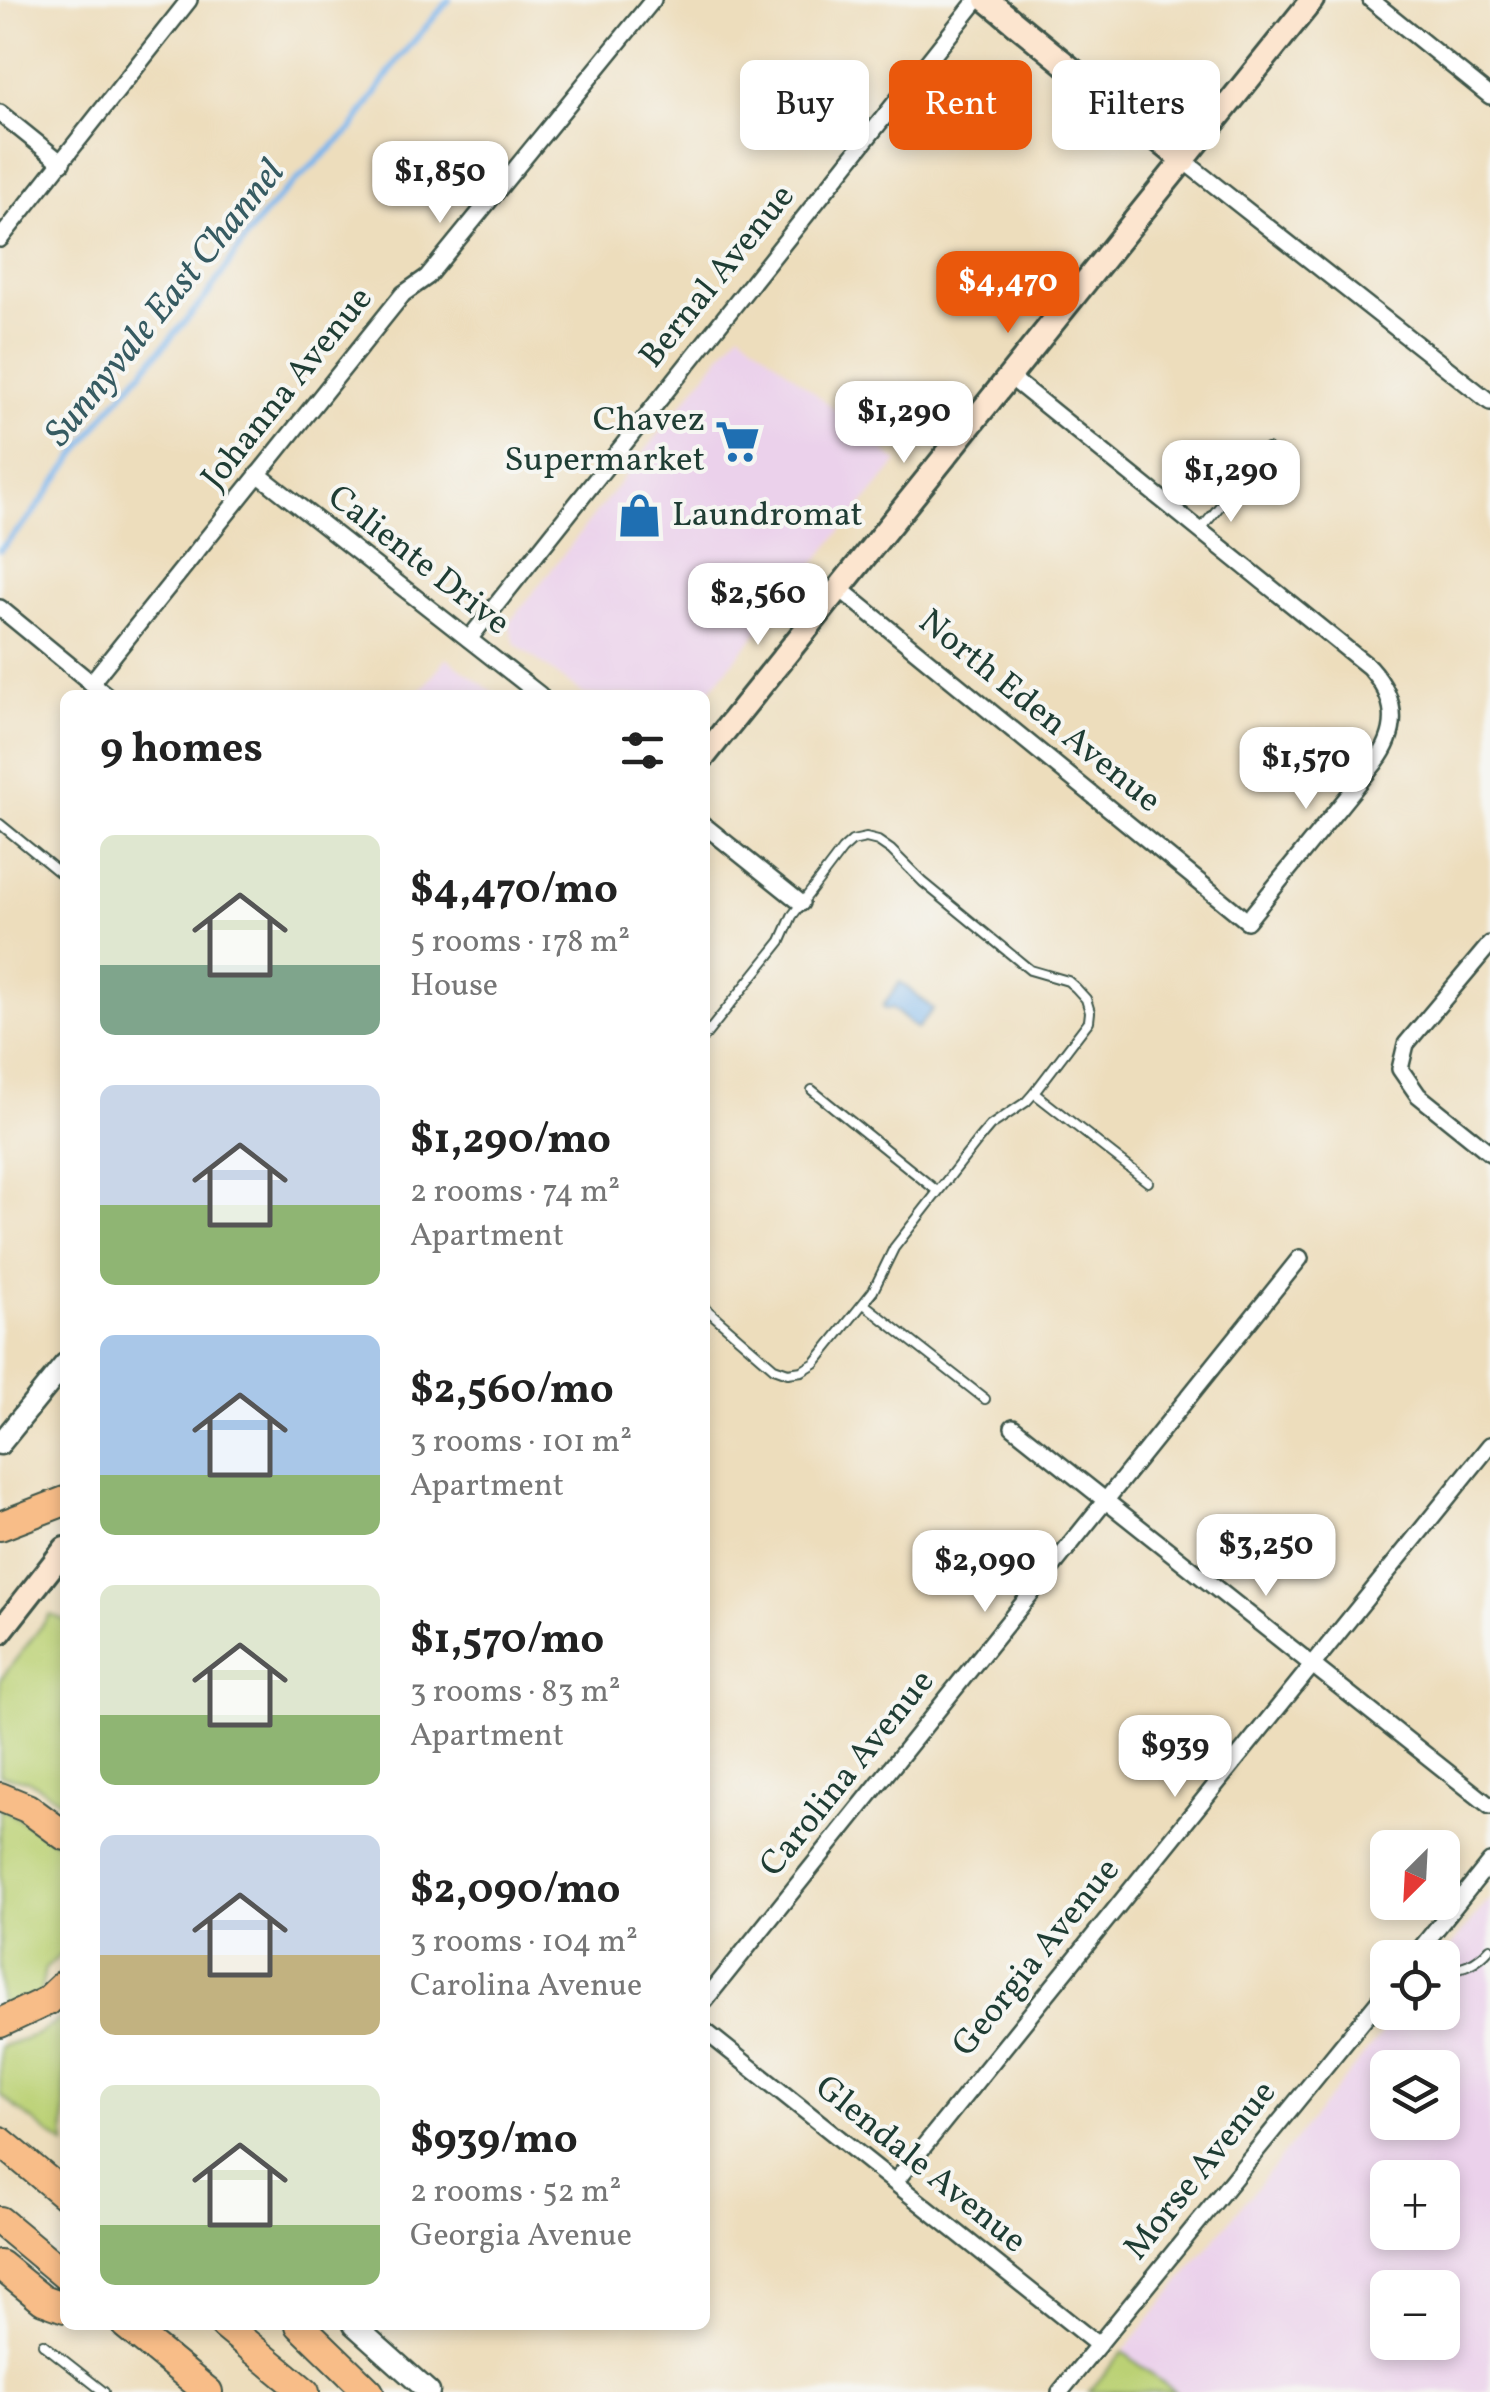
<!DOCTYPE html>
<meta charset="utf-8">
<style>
:root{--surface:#fff;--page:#f2f2f2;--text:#222;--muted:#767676;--accent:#ea580c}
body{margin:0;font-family:Vollkorn,serif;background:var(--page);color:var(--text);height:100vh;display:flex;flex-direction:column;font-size:38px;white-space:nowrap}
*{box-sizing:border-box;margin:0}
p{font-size:32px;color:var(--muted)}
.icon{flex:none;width:55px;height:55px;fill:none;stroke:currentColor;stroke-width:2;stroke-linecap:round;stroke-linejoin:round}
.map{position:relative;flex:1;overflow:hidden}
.side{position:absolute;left:60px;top:690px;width:650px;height:1640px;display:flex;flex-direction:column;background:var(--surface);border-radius:15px;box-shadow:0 5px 15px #0003}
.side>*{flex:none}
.top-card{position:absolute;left:740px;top:60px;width:600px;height:90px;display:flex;gap:20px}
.needle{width:65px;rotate:204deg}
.buttons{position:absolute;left:1370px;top:1830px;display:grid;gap:20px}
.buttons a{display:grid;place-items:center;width:90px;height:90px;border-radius:15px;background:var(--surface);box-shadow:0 5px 15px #0003;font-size:50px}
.price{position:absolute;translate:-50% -85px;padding:0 22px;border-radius:20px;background:#fff;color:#222;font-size:32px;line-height:65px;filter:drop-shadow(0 2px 5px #0008)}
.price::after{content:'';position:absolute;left:50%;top:60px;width:30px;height:22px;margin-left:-15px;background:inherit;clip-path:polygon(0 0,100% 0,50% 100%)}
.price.on{background:var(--accent);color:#fff}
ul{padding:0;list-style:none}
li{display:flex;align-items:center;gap:30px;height:250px;padding:0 40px}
li span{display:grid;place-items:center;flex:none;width:280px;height:200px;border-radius:15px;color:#555}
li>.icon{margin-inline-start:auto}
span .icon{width:120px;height:120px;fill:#fffc;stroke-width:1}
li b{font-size:42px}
h2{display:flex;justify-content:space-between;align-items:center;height:120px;padding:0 40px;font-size:42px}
.chip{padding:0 35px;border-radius:15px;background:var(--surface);box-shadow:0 5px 15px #0003;font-size:35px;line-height:90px}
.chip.on{background:var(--accent);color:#fff}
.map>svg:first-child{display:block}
</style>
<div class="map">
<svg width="1490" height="2392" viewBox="0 0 1490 2392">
<rect width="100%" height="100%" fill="#f6f6f2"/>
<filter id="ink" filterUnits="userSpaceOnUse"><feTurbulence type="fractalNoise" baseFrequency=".01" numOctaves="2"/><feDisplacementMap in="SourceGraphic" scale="20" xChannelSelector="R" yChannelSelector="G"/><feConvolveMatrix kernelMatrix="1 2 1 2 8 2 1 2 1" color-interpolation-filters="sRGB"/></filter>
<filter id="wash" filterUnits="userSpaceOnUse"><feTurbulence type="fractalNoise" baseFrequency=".0048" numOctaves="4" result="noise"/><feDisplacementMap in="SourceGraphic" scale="40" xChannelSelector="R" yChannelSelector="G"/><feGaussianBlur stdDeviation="2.25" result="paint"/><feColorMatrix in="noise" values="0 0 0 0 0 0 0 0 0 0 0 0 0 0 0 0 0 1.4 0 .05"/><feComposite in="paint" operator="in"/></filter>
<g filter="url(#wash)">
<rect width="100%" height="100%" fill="#edddbc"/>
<g fill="#ebd1eb" fill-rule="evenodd">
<path d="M740,331l158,131 -193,234 -120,-1 -70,-51 -6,-21z"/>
<path d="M447,658l50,37h-80z"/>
<path d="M1490,1898v494h-315l-52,-40 275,-339 44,-1v-55zM1388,2068h54v54h-54zM1388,2178h54v54h-54zM1388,2288h54v54h-54z"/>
</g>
<g fill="#bbd175" stroke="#6d8754" stroke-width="2.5">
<path d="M50,1615l15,5v184l-37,-24 -28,-5v-95z"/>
<path d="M0,1807l65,40v105l-20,16 -5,27 -40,15z"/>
<path d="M65,2016v130l-65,-51v-48l38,-13z"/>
<path d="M1123,2352l52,40h-86z"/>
</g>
<path fill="#7bb5ec" stroke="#4d7990" stroke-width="2.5" d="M900,982l33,27 -16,20 -25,-21 -7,1 -2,-3z"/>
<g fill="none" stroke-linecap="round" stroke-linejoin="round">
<path stroke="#7bb5ec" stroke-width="6" d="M0,550l31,-34 76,-104 99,-115 49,-72 28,-32 69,-64 45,-68 52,-61"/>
</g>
</g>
<g filter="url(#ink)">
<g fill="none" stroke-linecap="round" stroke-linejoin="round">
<defs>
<g id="service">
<path d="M1201,529l66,-80"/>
<path d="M0,824l65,53"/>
<path d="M705,1036l76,-95 11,-25 50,-66 10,-9 14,-3 12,3 13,9 32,32 107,88 38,11 8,7 10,11 4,13 -1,9 -55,72 -8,9 -36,24 -11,13 -85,109 -21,43 -58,72 -13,8 -14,2 -14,-5 -69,-60"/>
<path d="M812,1090l125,101"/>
<path d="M1034,1093l114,89"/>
<path d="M864,1304l121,95"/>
<path d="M1442,1967c19,5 37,-6 48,-19"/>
<path d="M43,2344l61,48"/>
</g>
<g id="minor">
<path d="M1371,0l119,96"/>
<path d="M0,113l62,50"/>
<path d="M1184,161l306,241"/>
<path d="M0,239l189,-239"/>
<path d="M258,474l282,221"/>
<path d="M839,588l408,333 128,-158c26,-34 22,-65 -6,-96l-360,-291"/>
<path d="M0,608l106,87"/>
<path d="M469,639l508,-639"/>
<path d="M91,683l312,-389 24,-17 226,-277"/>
<path d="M705,826l96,77"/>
<path d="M1490,944l-84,100 -6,25 18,26 72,58"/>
<path d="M1013,1427l477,379"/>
<path d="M1413,1958l77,-96"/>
<path d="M705,2000l595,-742"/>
<path d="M705,2031l393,314"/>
<path d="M895,2182l595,-737"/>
<path d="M1060,2392l328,-403"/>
</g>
<g id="tertiary">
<path d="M0,1444l65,-80"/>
<path d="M354,2325l75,67"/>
</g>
<g id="secondary">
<path d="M987,0l197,161"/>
<path d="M705,755l607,-755"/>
<path d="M0,1632l65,-83"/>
</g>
<g id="motorway">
<path d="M0,1526l65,-25"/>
<path d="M0,1797l27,11 38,28"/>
<path d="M0,2023l47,-22 18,-17"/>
<path d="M0,2141l65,54"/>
<path d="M0,2221l65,54"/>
<path d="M0,2265l43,35 22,8"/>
<path d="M126,2325l82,67"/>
<path d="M224,2325l81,67"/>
<path d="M300,2325l69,67"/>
</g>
</defs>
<use href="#service" stroke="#3e5548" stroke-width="12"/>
<use href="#minor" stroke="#3e5548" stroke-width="20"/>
<use href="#tertiary" stroke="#3e5548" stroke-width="25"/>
<use href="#secondary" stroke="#3e5548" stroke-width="28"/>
<use href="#motorway" stroke="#3e5548" stroke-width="32"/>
<use href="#service" stroke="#fff" stroke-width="8"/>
<use href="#minor" stroke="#fff" stroke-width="15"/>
<use href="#tertiary" stroke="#fff" stroke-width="20"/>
<use href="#secondary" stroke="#fce5cf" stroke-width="22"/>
<use href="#motorway" stroke="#f8bd88" stroke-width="28"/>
</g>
</g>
<defs>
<symbol id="supermarket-bare" viewBox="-9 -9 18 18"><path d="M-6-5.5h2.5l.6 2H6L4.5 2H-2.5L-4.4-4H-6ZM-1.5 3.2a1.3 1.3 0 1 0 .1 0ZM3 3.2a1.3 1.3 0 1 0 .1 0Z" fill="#1f6fb2" stroke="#f6f6f2" stroke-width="2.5" paint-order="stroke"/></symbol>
<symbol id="shop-bare" viewBox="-9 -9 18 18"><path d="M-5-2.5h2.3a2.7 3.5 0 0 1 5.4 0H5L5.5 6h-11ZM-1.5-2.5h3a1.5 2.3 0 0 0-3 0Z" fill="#1f6fb2" stroke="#f6f6f2" stroke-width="2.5" paint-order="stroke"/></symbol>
</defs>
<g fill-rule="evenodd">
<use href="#supermarket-bare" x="706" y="410" width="63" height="63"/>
<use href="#shop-bare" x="608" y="484" width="63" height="63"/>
</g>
<g text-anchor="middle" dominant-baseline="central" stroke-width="8" stroke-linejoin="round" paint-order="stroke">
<g font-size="35" fill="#1f3d34" stroke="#f6f6f2">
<text transform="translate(718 277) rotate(-51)">Bernal Avenue</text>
<text transform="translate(288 389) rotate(-51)">Johanna Avenue</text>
<text transform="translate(418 561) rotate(38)">Caliente Drive</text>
<text transform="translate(1039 712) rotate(39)">North Eden Avenue</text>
<text transform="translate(848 1774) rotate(-51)">Carolina Avenue</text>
<text transform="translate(1037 1958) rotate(-51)">Georgia Avenue</text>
<text transform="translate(920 2165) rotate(39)">Glendale Avenue</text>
<text transform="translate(1201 2171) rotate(-51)">Morse Avenue</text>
</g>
<g font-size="35" fill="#1f3d34" stroke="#f6f6f2" text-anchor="end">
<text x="705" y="421">Chavez<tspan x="705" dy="40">Supermarket</tspan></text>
<text x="672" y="516" text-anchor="start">Laundromat</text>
</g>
<g font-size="38" font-style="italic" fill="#365b62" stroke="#f6f6f2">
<text transform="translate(166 304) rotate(-51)">Sunnyvale East Channel</text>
</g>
</g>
</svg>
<div class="buttons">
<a><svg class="needle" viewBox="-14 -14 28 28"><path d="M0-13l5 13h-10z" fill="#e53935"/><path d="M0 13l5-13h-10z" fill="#767676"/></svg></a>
<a><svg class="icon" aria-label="locate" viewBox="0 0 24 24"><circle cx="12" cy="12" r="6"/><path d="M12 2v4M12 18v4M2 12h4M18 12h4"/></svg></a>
<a><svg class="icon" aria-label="layers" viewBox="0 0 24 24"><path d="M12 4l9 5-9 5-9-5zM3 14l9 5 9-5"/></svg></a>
<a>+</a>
<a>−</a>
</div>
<b class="price" style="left:440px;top:226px">$1,850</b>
<b class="price on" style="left:1008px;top:336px">$4,470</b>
<b class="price" style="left:904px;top:466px">$1,290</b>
<b class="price" style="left:1231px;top:525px">$1,290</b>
<b class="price" style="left:758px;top:648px">$2,560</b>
<b class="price" style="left:1306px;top:812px">$1,570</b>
<b class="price" style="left:1266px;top:1599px">$3,250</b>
<b class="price" style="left:985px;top:1615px">$2,090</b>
<b class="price" style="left:1175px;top:1800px">$939</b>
<div class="top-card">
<a class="chip">Buy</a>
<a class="chip on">Rent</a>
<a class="chip">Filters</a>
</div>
<section class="side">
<h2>9 homes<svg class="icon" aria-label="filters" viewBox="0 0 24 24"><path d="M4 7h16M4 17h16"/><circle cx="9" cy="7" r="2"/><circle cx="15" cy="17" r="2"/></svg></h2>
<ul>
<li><span style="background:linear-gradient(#dfe7d0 65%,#7fa58c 0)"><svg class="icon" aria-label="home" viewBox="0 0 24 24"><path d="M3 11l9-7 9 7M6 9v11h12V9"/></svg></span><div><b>$4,470/mo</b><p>5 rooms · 178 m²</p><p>House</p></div></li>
<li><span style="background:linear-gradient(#c9d6e8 60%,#8fb573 0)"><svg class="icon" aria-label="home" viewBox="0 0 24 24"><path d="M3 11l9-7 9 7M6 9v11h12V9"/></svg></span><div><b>$1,290/mo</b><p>2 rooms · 74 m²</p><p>Apartment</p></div></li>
<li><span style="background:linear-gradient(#a9c7e8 70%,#8fb573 0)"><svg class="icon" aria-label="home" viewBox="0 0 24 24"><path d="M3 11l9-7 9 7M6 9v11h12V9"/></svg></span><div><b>$2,560/mo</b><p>3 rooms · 101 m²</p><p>Apartment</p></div></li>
<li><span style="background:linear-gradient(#dfe7d0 65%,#8fb573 0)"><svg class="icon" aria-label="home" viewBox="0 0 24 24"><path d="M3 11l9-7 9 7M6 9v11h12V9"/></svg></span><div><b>$1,570/mo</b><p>3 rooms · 83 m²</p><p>Apartment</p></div></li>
<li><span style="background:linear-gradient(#c9d6e8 60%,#c2b280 0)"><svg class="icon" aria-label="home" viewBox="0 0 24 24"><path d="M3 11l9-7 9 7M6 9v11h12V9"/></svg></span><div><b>$2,090/mo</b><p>3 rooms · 104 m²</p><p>Carolina Avenue</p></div></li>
<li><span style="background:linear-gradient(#dfe7d0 70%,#8fb573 0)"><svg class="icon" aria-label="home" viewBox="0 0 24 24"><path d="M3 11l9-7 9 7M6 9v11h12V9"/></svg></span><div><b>$939/mo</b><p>2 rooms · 52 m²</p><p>Georgia Avenue</p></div></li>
</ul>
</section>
</div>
